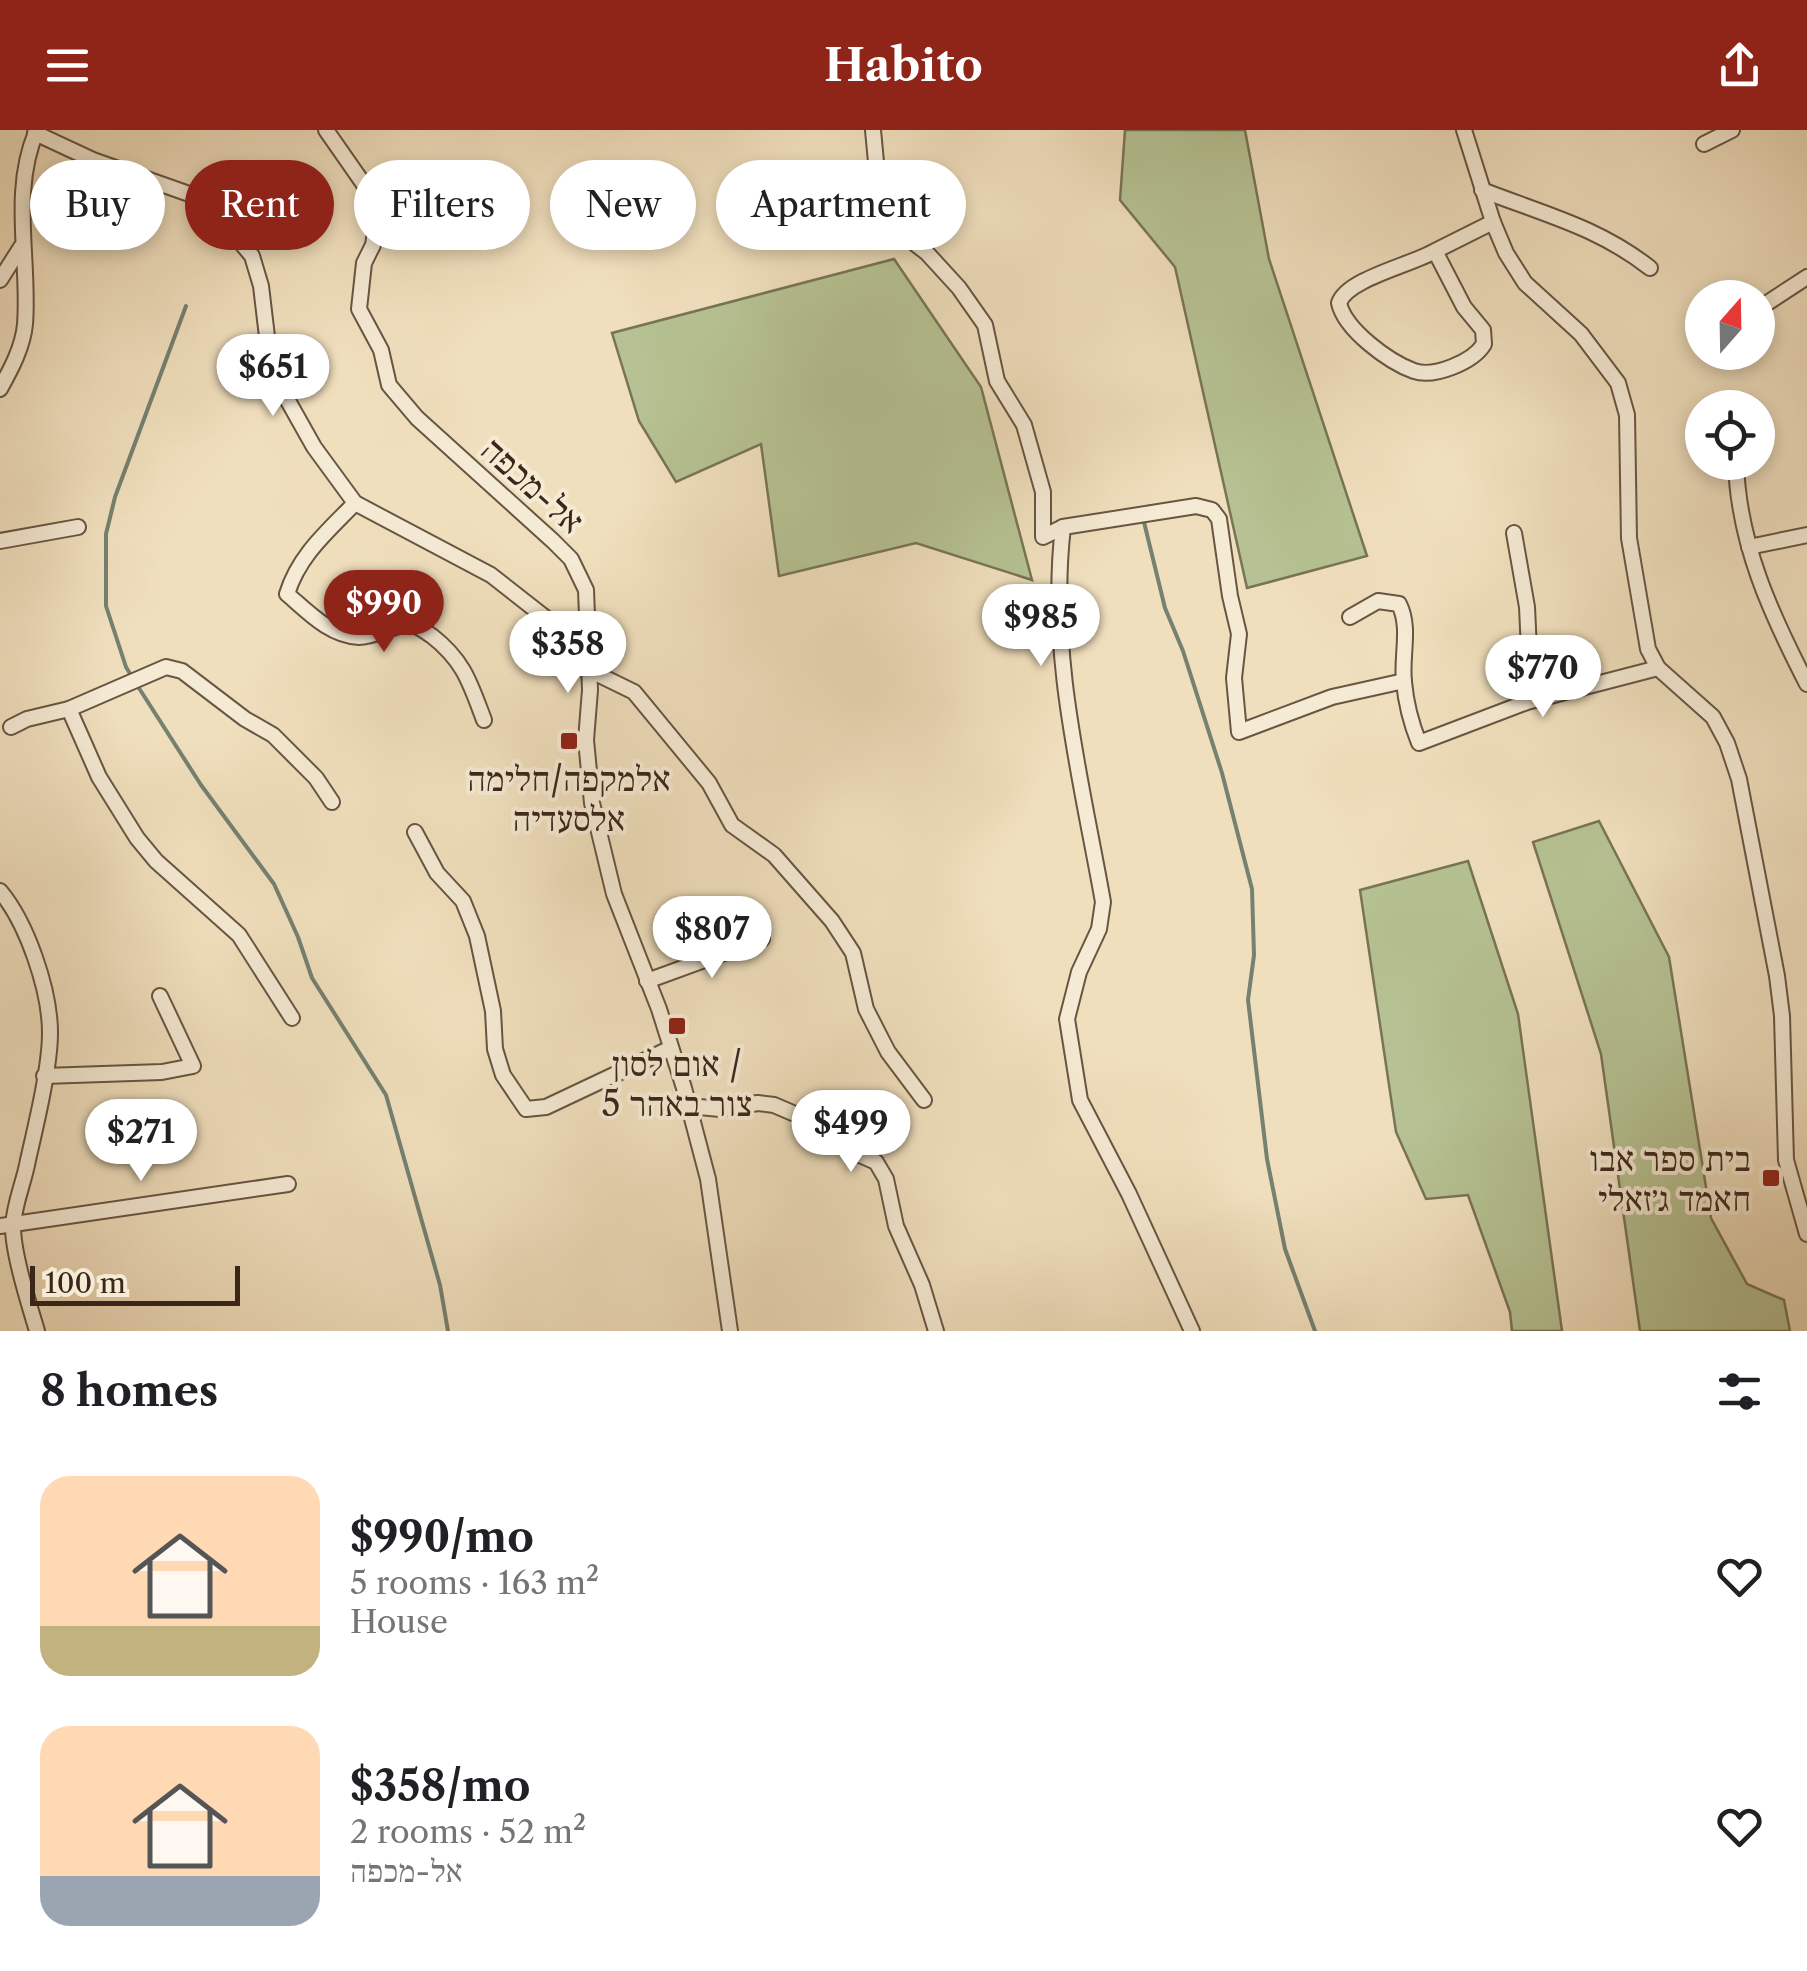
<!DOCTYPE html>
<meta charset="utf-8">
<style>
:root{--surface:#fff;--page:#f6f6f6;--text:#202124;--muted:#757577;--accent:#8f2418}
body{margin:0;font-family:"Libre Caslon Text","Frank Ruhl Libre",serif;background:var(--page);color:var(--text);height:100vh;display:flex;flex-direction:column;font-size:38px;white-space:nowrap}
*{box-sizing:border-box;margin:0}
p{font-size:32px;color:var(--muted)}
.icon{flex:none;width:55px;height:55px;fill:none;stroke:currentColor;stroke-width:2;stroke-linecap:round;stroke-linejoin:round}
.map{position:relative;height:1201px;overflow:hidden}
.sheet{display:flex;flex-direction:column;background:var(--surface);flex:1}
.sheet>*{flex:none}
.top-card{position:absolute;left:30px;top:30px;width:1000px;height:90px;display:flex;gap:20px}
.needle{width:65px;rotate:20deg}
.controls{position:absolute;left:1685px;top:150px;display:grid;gap:20px}
.controls a{display:grid;place-items:center;width:90px;height:90px;border-radius:50%;background:var(--surface);box-shadow:0 5px 15px #0003;font-size:50px}
.scale{position:absolute;left:30px;bottom:25px;width:210px;box-sizing:border-box;padding-left:10px;border:5px solid #3b2719;border-top:0;font-size:28px;line-height:35px;white-space:nowrap;color:#3b2719;-webkit-text-stroke:8px #f5ead4;paint-order:stroke}
.price{position:absolute;translate:-50% -85px;padding:0 22px;border-radius:35px;background:#fff;color:#222;font-size:32px;line-height:65px;filter:drop-shadow(0 2px 5px #0008)}
.price::after{content:'';position:absolute;left:50%;top:60px;width:30px;height:22px;margin-left:-15px;background:inherit;clip-path:polygon(0 0,100% 0,50% 100%)}
.price.current{background:var(--accent);color:#fff}
ul{padding:0;list-style:none}
li{display:flex;align-items:center;gap:30px;height:250px;padding:0 40px}
li span{display:grid;place-items:center;flex:none;width:280px;height:200px;border-radius:30px;color:#555}
li>.icon{margin-inline-start:auto}
span .icon{width:120px;height:120px;fill:#fffc;stroke-width:1}
li b{font-size:42px}
h2{display:flex;justify-content:space-between;align-items:center;height:120px;padding:0 40px;font-size:42px}
.chip{padding:0 35px;border-radius:45px;background:var(--surface);box-shadow:0 5px 15px #0003;font-size:35px;line-height:90px}
.chip.current{background:var(--accent);color:#fff}
header{display:flex;justify-content:space-between;align-items:center;height:130px;padding:0 40px;background:var(--accent);color:#fff;font-size:45px;font-weight:700}
.map>svg:first-child{display:block}
</style>
<header><svg class="icon" aria-label="menu" viewBox="0 0 24 24"><path d="M4 6h16M4 12h16M4 18h16"/></svg>Habito<svg class="icon" aria-label="share" viewBox="0 0 24 24"><path d="M12 15V3M7 8l5-5 5 5M5 13v7h14v-7"/></svg></header>
<div class="map">
<svg width="1807" height="1201" viewBox="0 0 1807 1201">
<rect width="100%" height="100%" fill="#f0dfbd"/>
<filter id="stains"><feTurbulence type="fractalNoise" baseFrequency=".002" numOctaves="4"/><feColorMatrix values="0 0 0 0 .2 0 0 0 0 .09 0 0 0 0 .02 0 0 0 .5 -.17"/></filter>
<radialGradient id="worn" r=".72"><stop offset=".6" stop-color="#630" stop-opacity="0"/><stop offset="1" stop-color="#630" stop-opacity=".3"/></radialGradient>
<g fill="#b6c293" stroke="#787456" stroke-width="2.5">
<path d="M1125,0h120l24,129 98,297 -120,32 -72,-321 -55,-67z"/>
<path d="M894,129l87,128 51,193 -116,-37 -137,33 -18,-132 -85,38 -37,-61 -27,-88z"/>
<path d="M1599,691l70,136 42,261 36,66 37,16 6,31h-150l-39,-277 -68,-212z"/>
<path d="M1468,731l50,153 44,317h-50l-2,-19 -42,-117 -42,4 -30,-67 -36,-242z"/>
</g>
<g fill="none" stroke-linecap="round" stroke-linejoin="round">
<g stroke="#758171" stroke-width="4">
<path d="M1143,388l22,90 18,43 39,122 30,116 2,66 -6,45 19,159 18,90 30,82"/>
<path d="M132,547l-6,-10 -20,-61v-72l9,-37 71,-191"/>
<path d="M137,555l64,100 73,99 24,53 14,41 74,117 54,190 8,46"/>
</g>
<defs>
<g id="minor">
<path d="M326,0l46,66 5,23 -4,26 -9,18 -5,46 22,41 8,35 28,33 136,123 18,18 15,31 4,100 -4,50 6,63 22,91 45,115 25,79 24,91 22,152"/>
<path d="M873,0l7,75 16,24 31,24 32,35 26,37 12,56 27,44 19,67v45l20,-10"/>
<path d="M1464,0l29,92 13,31 19,30 56,51 37,49 9,32 2,123 19,111 10,19 55,49 14,26 12,36 38,197 5,40 4,144 21,74"/>
<path d="M35,3l58,27 99,35 31,26 29,35 9,30 9,76 17,37 27,48 41,56 136,72 97,76"/>
<path d="M1704,14l28,-14"/>
<path d="M1482,60c61,24 116,37 168,78"/>
<path d="M1435,121c-24,14 -88,28 -96,52 6,27 50,59 75,68 20,7 59,-9 70,-27l-1,-14 -19,-23 -29,-56 58,-29"/>
<path d="M0,150l21,-33"/>
<path d="M1758,179l49,-32"/>
<path d="M0,259c11,-20 23,-42 25,-65 5,-64 -15,-133 12,-194"/>
<path d="M1736,332c2,81 35,152 71,222"/>
<path d="M355,373c-27,28 -56,52 -68,91 21,18 43,42 72,43 18,0 36,-14 53,-12 8,1 13,7 20,11 32,25 38,47 52,84"/>
<path d="M1514,403l13,74 3,65 10,26"/>
<path d="M0,411l78,-14"/>
<path d="M1749,417l58,-12"/>
<path d="M1350,487l28,-16 21,3c12,24 2,51 5,78 2,22 7,41 15,61l108,-41 131,-34"/>
<path d="M589,540l45,22 75,91 23,42 42,30 58,66 21,32 13,56 22,43 36,48"/>
<path d="M69,579l30,68 38,61 19,23 83,74 53,83"/>
<path d="M11,597l16,-8 42,-10 97,-42 16,4 63,48 28,16 43,43 16,24"/>
<path d="M415,702l22,41 26,28 14,35 16,75 2,38 8,26 23,34 20,-2 125,-59"/>
<path d="M0,761c27,32 50,99 50,142 0,34 -14,92 -22,127 -4,23 -14,43 -15,67 0,27 16,77 24,104"/>
<path d="M647,851l115,-42"/>
<path d="M44,946l118,-4 31,-6 -33,-70"/>
<path d="M689,976l31,3 38,-6 16,2 28,12 47,33 27,12 10,17 10,47 26,59 14,46"/>
<path d="M0,1096l288,-42"/>
<path d="M1192,1201l-63,-137 -49,-94 -13,-81 12,-47 20,-43 4,-27c-22,-124 -55,-248 -40,-375l133,-21 16,4 7,9 11,77 9,38 -5,44 5,54 93,-35 72,-16"/>
</g>
</defs>
<use href="#minor" stroke="#685542" stroke-width="18"/>
<use href="#minor" stroke="#f5ead4" stroke-width="14"/>
</g>
<g fill="#8f2418" stroke="#f5ead4" stroke-width="4">
<rect x="559" y="601" width="20" height="20" rx="5"/>
<rect x="667" y="886" width="20" height="20" rx="5"/>
<rect x="1761" y="1038" width="20" height="20" rx="5"/>
</g>
<g text-anchor="middle" dominant-baseline="central" stroke-width="8" stroke-linejoin="round" paint-order="stroke">
<g font-size="35" fill="#3b2719" stroke="#f5ead4">
<text transform="translate(533 355) rotate(42)">אל-מכפה</text>
</g>
<g font-size="35" fill="#3b2719" stroke="#f5ead4">
<text x="569" y="648">אלמקפה/חלימה<tspan x="569" dy="40">אלסעדיה</tspan></text>
<text x="677" y="933">אום לסון /<tspan x="677" dy="40">צור באהר 5</tspan></text>
<text x="1751" y="1028" text-anchor="end">בית ספר אבו<tspan x="1751" dy="40">חאמד ג׳זאלי</tspan></text>
</g>
</g>
<rect width="100%" height="100%" filter="url(#stains)"/>
<rect width="100%" height="100%" fill="url(#worn)"/>
</svg>
<div class="controls">
<a><svg class="needle" viewBox="-14 -14 28 28"><path d="M0-13l5 13h-10z" fill="#e53935"/><path d="M0 13l5-13h-10z" fill="#757577"/></svg></a>
<a><svg class="icon" aria-label="locate" viewBox="0 0 24 24"><circle cx="12" cy="12" r="6"/><path d="M12 2v4M12 18v4M2 12h4M18 12h4"/></svg></a>
</div>
<div class="scale">100 m</div>
<b class="price" style="left:273px;top:289px">$651</b>
<b class="price current" style="left:384px;top:525px">$990</b>
<b class="price" style="left:1041px;top:539px">$985</b>
<b class="price" style="left:568px;top:566px">$358</b>
<b class="price" style="left:1543px;top:590px">$770</b>
<b class="price" style="left:712px;top:851px">$807</b>
<b class="price" style="left:851px;top:1045px">$499</b>
<b class="price" style="left:141px;top:1054px">$271</b>
<div class="top-card">
<a class="chip">Buy</a>
<a class="chip current">Rent</a>
<a class="chip">Filters</a>
<a class="chip">New</a>
<a class="chip">Apartment</a>
</div>
</div>
<section class="sheet">
<h2>8 homes<svg class="icon" aria-label="filters" viewBox="0 0 24 24"><path d="M4 7h16M4 17h16"/><circle cx="9" cy="7" r="2"/><circle cx="15" cy="17" r="2"/></svg></h2>
<ul>
<li><span style="background:linear-gradient(#ffd9b3 75%,#c2b280 0)"><svg class="icon" aria-label="home" viewBox="0 0 24 24"><path d="M3 11l9-7 9 7M6 9v11h12V9"/></svg></span><div><b>$990/mo</b><p>5 rooms · 163 m²</p><p>House</p></div><svg class="icon" aria-label="heart" viewBox="0 0 24 24"><path d="M12 20l-8-8c-3-5 5-10 8-4 3-6 11-1 8 4z"/></svg></li>
<li><span style="background:linear-gradient(#ffd9b3 75%,#9aa5b1 0)"><svg class="icon" aria-label="home" viewBox="0 0 24 24"><path d="M3 11l9-7 9 7M6 9v11h12V9"/></svg></span><div><b>$358/mo</b><p>2 rooms · 52 m²</p><p>אל-מכפה</p></div><svg class="icon" aria-label="heart" viewBox="0 0 24 24"><path d="M12 20l-8-8c-3-5 5-10 8-4 3-6 11-1 8 4z"/></svg></li>
</ul>
</section>
